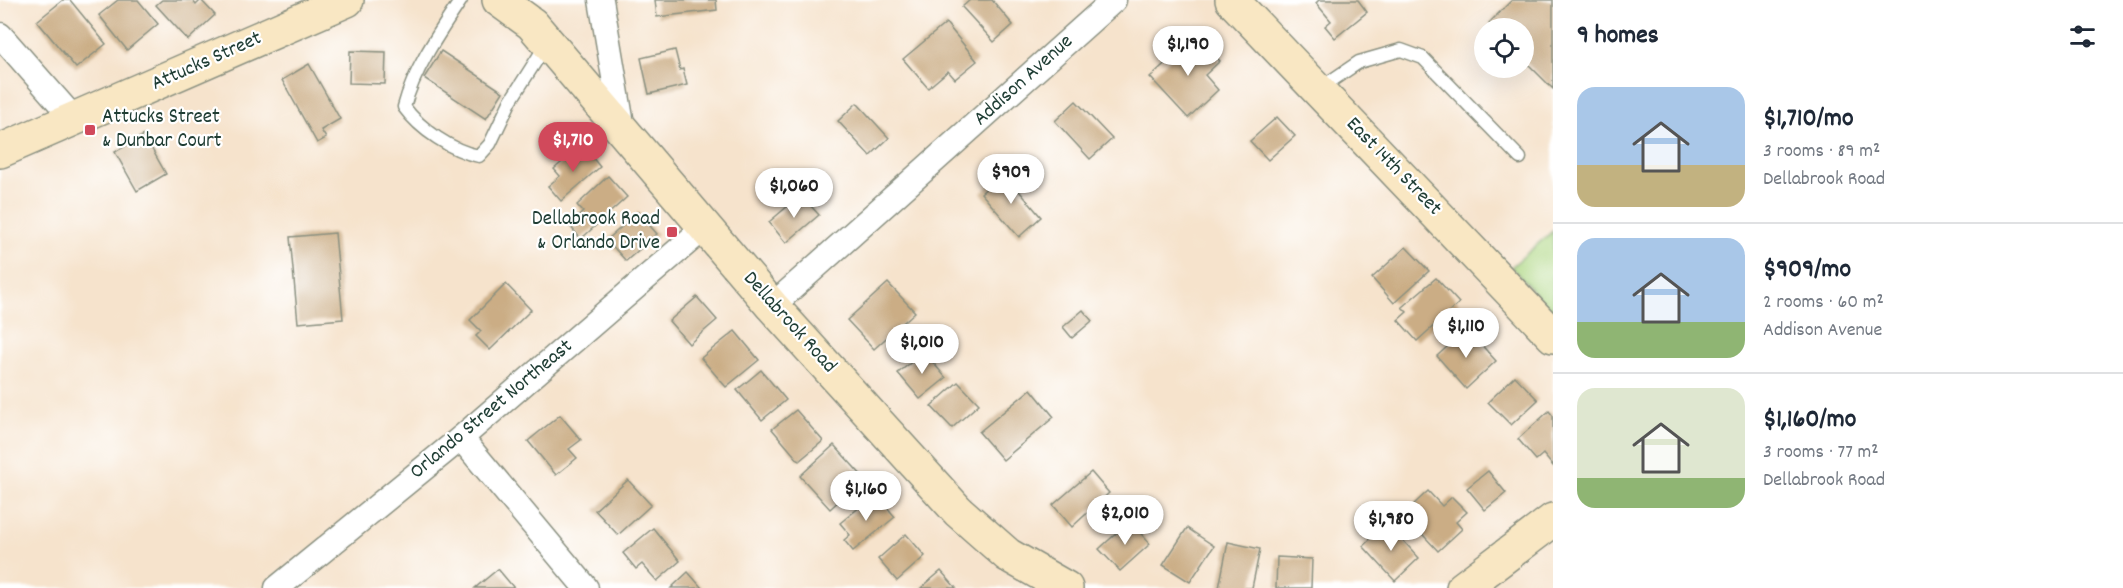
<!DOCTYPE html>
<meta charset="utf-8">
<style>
:root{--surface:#fff;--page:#f6f6f7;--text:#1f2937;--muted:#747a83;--line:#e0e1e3;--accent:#d1495b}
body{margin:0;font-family:Dekko,sans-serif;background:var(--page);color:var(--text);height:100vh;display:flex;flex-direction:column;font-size:22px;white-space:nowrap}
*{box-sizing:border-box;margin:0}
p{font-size:20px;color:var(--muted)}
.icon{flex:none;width:33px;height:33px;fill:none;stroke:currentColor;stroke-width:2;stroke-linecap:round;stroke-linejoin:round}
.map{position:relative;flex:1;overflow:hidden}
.details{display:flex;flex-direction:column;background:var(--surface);width:570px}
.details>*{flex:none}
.controls{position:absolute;left:1474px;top:18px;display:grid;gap:12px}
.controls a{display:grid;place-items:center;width:60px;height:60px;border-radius:50%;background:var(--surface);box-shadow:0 6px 24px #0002;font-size:30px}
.price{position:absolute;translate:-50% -51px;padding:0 14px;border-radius:21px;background:#fff;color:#222;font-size:20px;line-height:39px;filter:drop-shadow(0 2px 3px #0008)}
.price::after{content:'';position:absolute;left:50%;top:36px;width:18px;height:14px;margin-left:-9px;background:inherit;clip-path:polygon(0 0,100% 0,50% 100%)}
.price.active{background:var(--accent);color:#fff}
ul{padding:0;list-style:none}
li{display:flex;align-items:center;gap:18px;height:150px;padding:0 24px}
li+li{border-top:2px solid var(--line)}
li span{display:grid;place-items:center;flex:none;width:168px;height:120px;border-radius:18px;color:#555}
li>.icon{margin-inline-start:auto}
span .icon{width:72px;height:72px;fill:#fffc;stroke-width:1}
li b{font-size:26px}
h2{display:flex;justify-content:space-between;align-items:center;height:72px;padding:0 24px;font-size:26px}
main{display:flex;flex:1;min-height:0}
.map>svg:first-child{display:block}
</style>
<main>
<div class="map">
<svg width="1553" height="588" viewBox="0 0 1553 588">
<rect width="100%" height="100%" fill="#fff"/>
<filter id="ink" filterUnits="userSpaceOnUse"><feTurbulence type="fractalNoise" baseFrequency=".0167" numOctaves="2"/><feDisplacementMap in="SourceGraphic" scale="12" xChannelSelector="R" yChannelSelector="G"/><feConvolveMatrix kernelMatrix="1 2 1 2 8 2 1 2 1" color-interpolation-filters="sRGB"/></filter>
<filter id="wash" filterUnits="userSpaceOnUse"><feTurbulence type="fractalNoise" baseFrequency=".008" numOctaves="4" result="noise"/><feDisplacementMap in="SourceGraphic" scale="24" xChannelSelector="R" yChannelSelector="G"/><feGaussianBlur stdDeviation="1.35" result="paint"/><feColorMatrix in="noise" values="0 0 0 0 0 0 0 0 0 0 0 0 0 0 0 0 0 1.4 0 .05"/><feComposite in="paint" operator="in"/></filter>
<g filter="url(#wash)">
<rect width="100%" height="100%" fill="#f6e3cc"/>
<path fill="#add782" stroke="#668a5b" stroke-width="1.5" d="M1553,231v81l-42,-45z"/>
<g id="blocks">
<g fill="#cbad85">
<path d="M63,0h7l36,44 -30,24 -39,-47z"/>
<path d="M118,0h20l20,24 -31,26 -28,-35z"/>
<path d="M162,0h30l4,5 5,-5 14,15 -27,25 -32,-35z"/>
<path d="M655,0h61l1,10 -60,7z"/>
<path d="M970,0h22l21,25 -19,17 -32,-35z"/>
<path d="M1319,0h39l9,12 -32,26 -10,-12 6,-5 -15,-18z"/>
<path d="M1512,0h41v89l-29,-29v-32h-30l-5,-5z"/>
<path d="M946,23l31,38 -22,18 -7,-8 -20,17 -25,-29z"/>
<path d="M1196,35l24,26 -15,14 13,15 -30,28 -38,-41z"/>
<path d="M675,50l5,20 3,-1 4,16 -38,9 -8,-36z"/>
<path d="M350,51l36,1 -1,32 -36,-1z"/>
<path d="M441,51l62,41 -17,27 -62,-41z"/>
<path d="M309,64l31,55 -19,11 5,8 -9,5 -35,-63z"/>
<path d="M1076,101l36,38 -22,20 -35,-38z"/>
<path d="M857,103l32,35 -19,18 -32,-35z"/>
<path d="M1277,117l18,19 -27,24 -18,-19z"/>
<path d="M144,135l22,39 -29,17 -22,-39z"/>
<path d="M582,145l18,22 -39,34 -13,-15 12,-10 -6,-7z"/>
<path d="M1004,173l37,44 -22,20 -38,-44z"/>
<path d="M608,176l19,21 -46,42 -12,-14 14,-13 -6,-7z"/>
<path d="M801,195l18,20 -33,28 -17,-21z"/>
<path d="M638,212l19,22 -31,27 -19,-21z"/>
<path d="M335,233l8,86 -45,4 -8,-86z"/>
<path d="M1406,247l23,24 -35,32 -22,-25z"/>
<path d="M1436,278l23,25 -42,38 -19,-21 9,-8 -5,-5z"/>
<path d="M888,283l27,29 -41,37 -27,-29z"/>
<path d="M506,284l25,26 -41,40 -14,-14 5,-5 -11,-11z"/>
<path d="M697,297l20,23 -28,24 -20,-23z"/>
<path d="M1083,310l9,11 -20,17 -9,-11z"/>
<path d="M1467,329l29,32 -30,28 -29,-33z"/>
<path d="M735,331l24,29 -33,27 -25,-29z"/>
<path d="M924,352l22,26 -26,21 -22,-26z"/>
<path d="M761,370l25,30 -24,20 -25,-30z"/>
<path d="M1515,376l23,24 -27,25 -23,-23z"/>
<path d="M958,382l21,22 -27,24 -21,-22z"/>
<path d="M1031,389l23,28 -51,43 -24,-28z"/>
<path d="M796,410l27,31 -24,20 -27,-32z"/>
<path d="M1549,411l4,5v50l-10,-12 -7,6 -18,-21z"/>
<path d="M560,415l21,25 -12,9 8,9 -21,17 -28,-34z"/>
<path d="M834,445l30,33 -34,31 -30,-33z"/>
<path d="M1488,471l18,22 -21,17 -18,-22z"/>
<path d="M1091,472l18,21 -37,34 -19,-22z"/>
<path d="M628,480l23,25 -33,30 -23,-25z"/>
<path d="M1428,491l14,15 10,-9 15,15 -11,10 6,7 -24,22 -27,-29 7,-7 -7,-8z"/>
<path d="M876,494l19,23 -42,34 -9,-11 6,-5 -10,-12z"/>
<path d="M1130,521l20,23 -30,27 -21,-22z"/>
<path d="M1387,523l32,35 -24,23 -32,-35z"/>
<path d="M653,528l27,33 -23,20 -15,-17 -6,5 -13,-16z"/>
<path d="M1187,528l27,18 -24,36 -27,-17z"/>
<path d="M906,534l19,22 -28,25 -19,-22z"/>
<path d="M1228,542l32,7 -8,39h-33z"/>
<path d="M1277,557l35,2 -1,29h-35z"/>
<path d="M498,569l16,19h-39z"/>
<path d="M941,571l15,17h-35z"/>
<path d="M688,572l14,16h-31z"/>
</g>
</g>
</g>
<g filter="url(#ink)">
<use href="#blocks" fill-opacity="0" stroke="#8a9080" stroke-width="1.5"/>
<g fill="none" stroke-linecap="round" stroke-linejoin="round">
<defs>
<g id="lane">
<path d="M461,0c-22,33 -47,69 -57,107 16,22 48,44 75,49l11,-12 21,-44 35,-55"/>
<path d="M1319,89l40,-27 42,-12 22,8 97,100"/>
</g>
<g id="street">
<path d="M601,0l22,130"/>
<path d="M0,35l74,84"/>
<path d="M772,306l342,-306"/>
<path d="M461,438l125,150"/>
<path d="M277,588l184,-150 244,-211"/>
</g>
<g id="secondary">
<path d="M499,0l33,24 240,282 186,205 50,44 58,33"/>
<path d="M1232,0l321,336"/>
<path d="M0,151l347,-151"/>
<path d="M1463,588l90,-68"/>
</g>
</defs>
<use href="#lane" stroke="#8a9080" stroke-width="15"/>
<use href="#street" stroke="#8a9080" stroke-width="27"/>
<use href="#secondary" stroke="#8a9080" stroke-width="36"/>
<use href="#lane" stroke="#fff" stroke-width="12"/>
<use href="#street" stroke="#fff" stroke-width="24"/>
<use href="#secondary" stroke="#f9e7c3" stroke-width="33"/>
</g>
</g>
<g fill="#d1495b" stroke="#fff" stroke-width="2">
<rect x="84" y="124" width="12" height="12" rx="3"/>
<rect x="666" y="226" width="12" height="12" rx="3"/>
</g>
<g text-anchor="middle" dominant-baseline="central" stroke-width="4.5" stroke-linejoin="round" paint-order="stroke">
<g font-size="21" fill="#1f3d34" stroke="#fff">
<text transform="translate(207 62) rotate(-24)">Attucks Street</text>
<text transform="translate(1024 81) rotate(-42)">Addison Avenue</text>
<text transform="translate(1393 167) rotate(46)">East 14th Street</text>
<text transform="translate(789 323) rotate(48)">Dellabrook Road</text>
<text transform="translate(492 410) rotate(-40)">Orlando Street Northeast</text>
</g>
<g font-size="21" fill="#1f3d34" stroke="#fff" text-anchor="start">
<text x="102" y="118">Attucks Street<tspan x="102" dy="24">&amp; Dunbar Court</tspan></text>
<text x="660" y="220" text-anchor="end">Dellabrook Road<tspan x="660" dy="24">&amp; Orlando Drive</tspan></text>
</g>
</g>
</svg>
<div class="controls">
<a><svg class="icon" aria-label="locate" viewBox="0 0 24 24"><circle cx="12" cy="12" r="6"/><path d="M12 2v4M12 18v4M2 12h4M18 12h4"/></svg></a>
</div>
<b class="price" style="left:1188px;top:77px">$1,190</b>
<b class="price active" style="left:573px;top:173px">$1,710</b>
<b class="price" style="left:1011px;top:205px">$909</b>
<b class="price" style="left:794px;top:219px">$1,060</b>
<b class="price" style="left:1466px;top:359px">$1,110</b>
<b class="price" style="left:922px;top:375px">$1,010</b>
<b class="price" style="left:866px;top:522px">$1,160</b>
<b class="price" style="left:1125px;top:546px">$2,010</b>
<b class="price" style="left:1391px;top:552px">$1,980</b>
</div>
<section class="details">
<h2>9 homes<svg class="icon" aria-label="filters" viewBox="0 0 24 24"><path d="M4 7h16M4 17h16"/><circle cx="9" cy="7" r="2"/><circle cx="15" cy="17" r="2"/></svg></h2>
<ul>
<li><span style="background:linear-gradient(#a9c7e8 65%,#c2b280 0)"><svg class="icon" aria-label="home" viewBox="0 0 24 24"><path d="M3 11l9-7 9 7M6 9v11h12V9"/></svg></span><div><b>$1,710/mo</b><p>3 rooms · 89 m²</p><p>Dellabrook Road</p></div></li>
<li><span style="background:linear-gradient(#a9c7e8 70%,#8fb573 0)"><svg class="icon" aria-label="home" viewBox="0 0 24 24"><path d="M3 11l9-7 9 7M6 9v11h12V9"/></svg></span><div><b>$909/mo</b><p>2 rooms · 60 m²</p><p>Addison Avenue</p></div></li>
<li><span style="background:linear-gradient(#dfe7d0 75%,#8fb573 0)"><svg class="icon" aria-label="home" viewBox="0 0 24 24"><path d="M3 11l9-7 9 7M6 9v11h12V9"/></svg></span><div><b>$1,160/mo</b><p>3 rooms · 77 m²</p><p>Dellabrook Road</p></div></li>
</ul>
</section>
</main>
